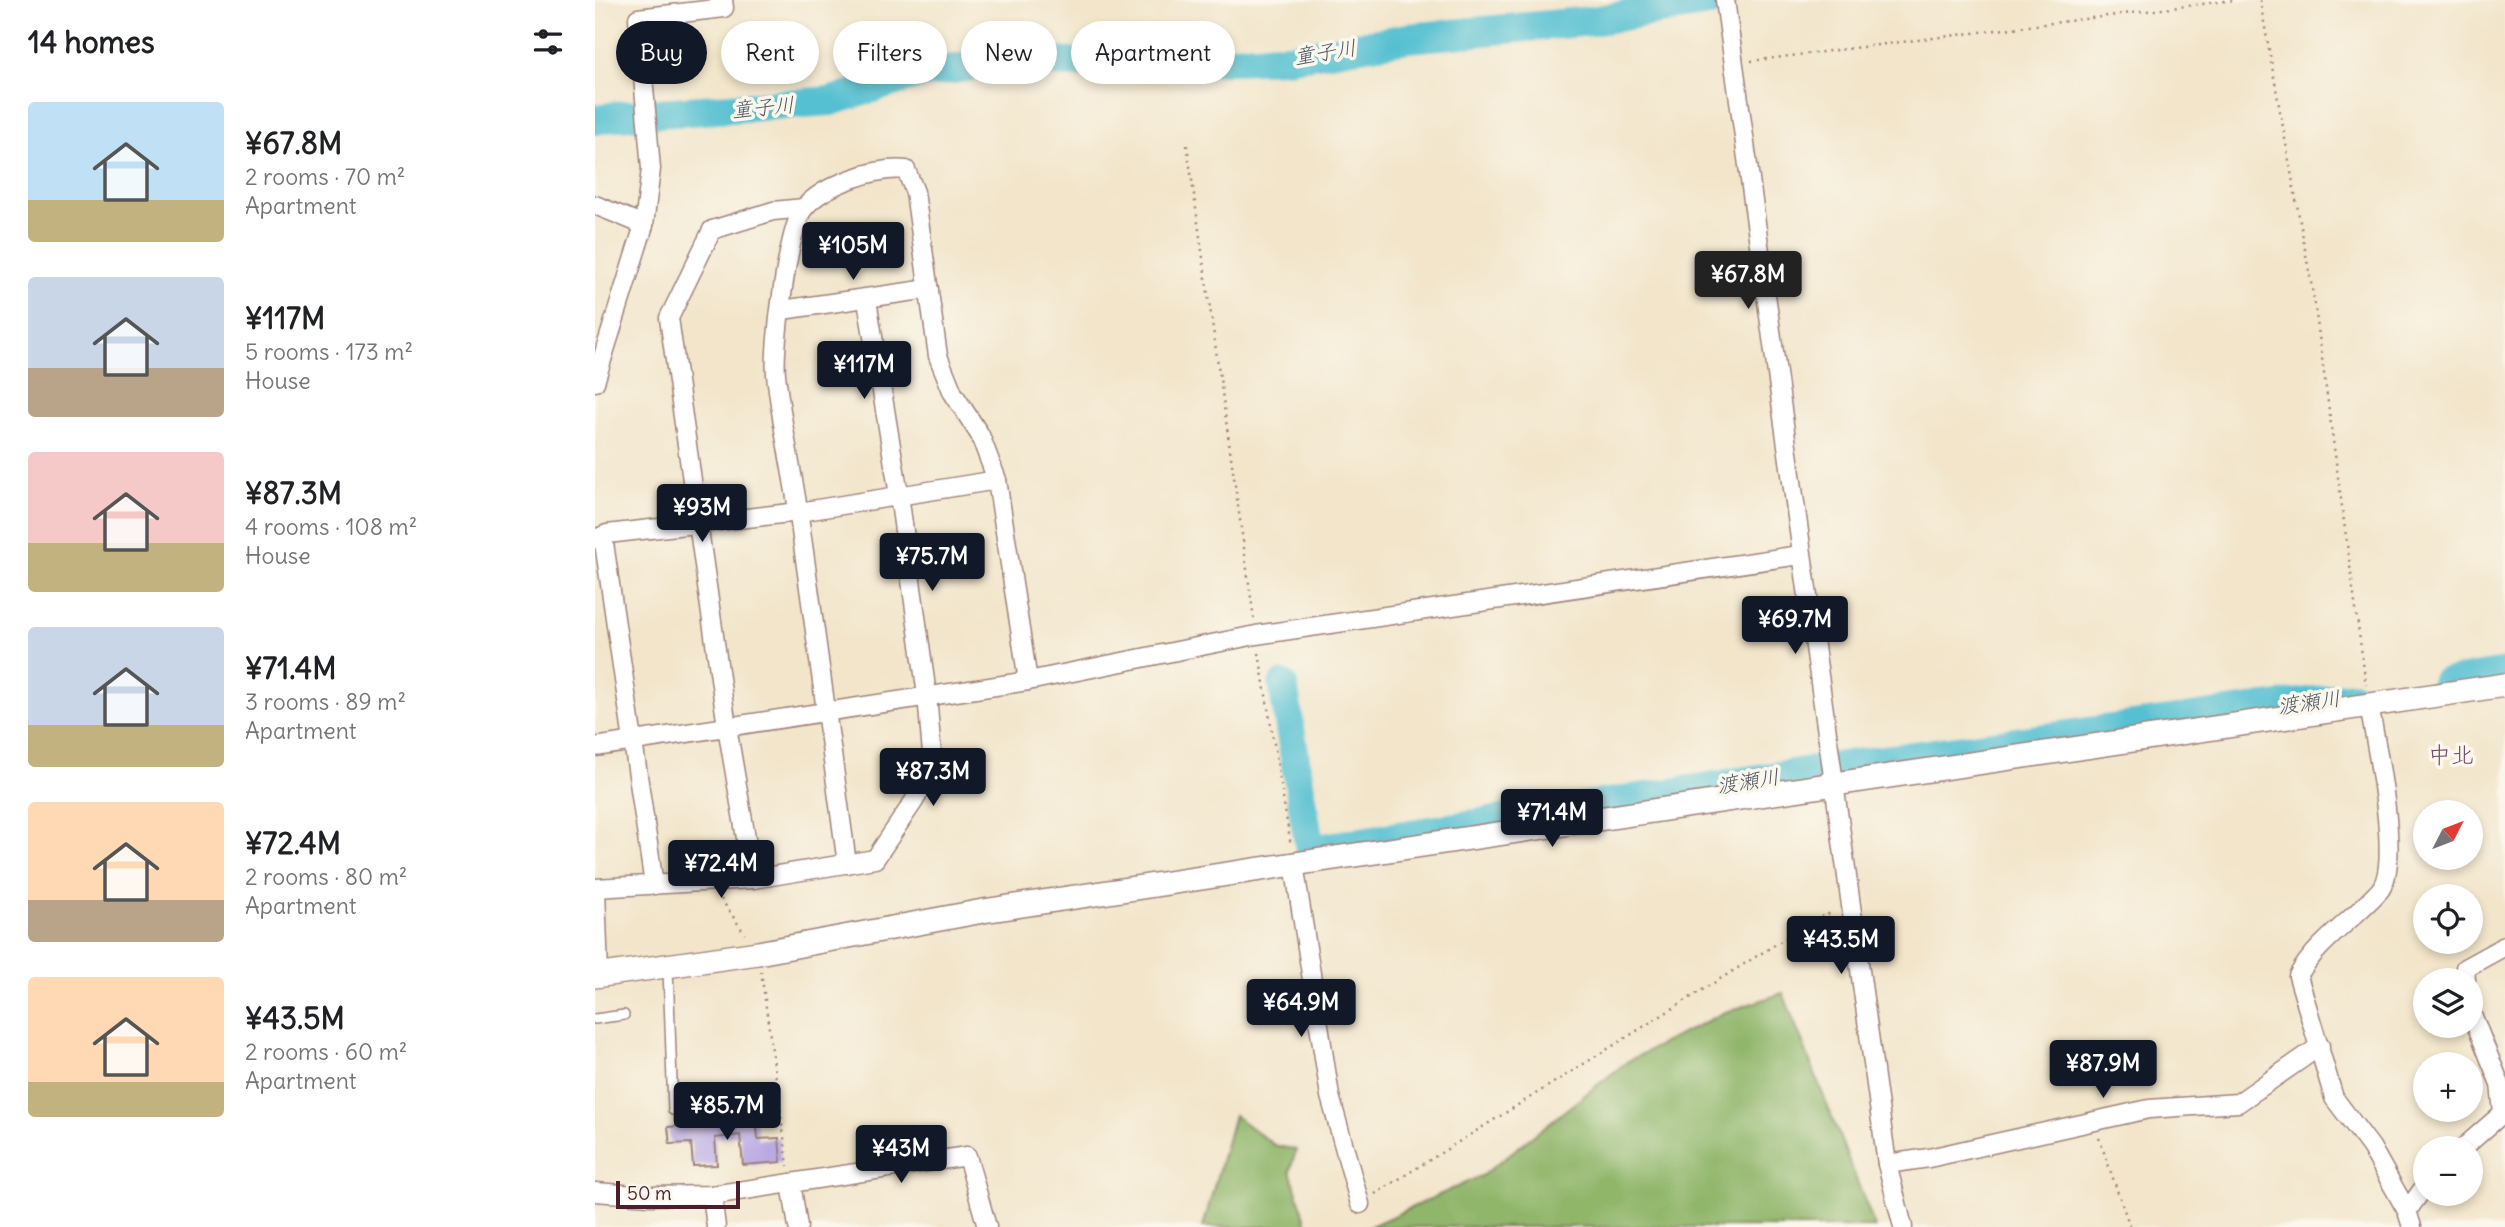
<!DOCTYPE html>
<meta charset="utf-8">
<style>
:root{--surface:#fff;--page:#f6f6f6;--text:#202124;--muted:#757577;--accent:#111827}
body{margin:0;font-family:Delius,"Klee One",sans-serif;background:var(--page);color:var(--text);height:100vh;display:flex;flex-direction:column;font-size:26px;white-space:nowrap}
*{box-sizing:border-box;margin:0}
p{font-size:23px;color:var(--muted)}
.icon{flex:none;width:38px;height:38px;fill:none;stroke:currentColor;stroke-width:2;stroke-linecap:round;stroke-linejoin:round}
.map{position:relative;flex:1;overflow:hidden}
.sheet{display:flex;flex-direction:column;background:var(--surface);width:595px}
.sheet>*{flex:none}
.top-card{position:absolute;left:21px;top:21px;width:665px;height:63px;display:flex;gap:14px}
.needle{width:46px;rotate:48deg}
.buttons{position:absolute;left:1818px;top:800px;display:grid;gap:14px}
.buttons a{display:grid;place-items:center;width:70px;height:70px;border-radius:50%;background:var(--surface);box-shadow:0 4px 10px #0003;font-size:35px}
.scale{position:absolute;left:21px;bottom:18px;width:124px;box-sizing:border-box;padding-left:7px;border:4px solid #4a1f2b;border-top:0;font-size:19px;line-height:24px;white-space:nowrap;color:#4a1f2b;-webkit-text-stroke:5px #fbf7ec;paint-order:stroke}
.price{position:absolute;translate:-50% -60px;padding:0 16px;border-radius:7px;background:var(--accent);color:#fff;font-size:23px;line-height:46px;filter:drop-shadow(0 2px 4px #0008)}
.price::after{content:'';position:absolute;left:50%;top:42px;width:21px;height:16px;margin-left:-10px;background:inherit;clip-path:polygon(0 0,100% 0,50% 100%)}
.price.on{background:#222;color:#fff}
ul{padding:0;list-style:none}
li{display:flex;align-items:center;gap:21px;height:175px;padding:0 28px}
li span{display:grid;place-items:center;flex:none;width:196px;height:140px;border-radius:7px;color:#555}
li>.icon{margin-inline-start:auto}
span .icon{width:84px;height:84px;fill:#fffc;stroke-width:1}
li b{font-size:30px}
h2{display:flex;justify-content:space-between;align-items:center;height:84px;padding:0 28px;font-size:30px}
.chip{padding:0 24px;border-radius:32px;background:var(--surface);box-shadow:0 4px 10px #0003;font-size:24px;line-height:63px}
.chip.on{background:var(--accent);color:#fff}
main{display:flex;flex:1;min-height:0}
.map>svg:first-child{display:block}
</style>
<main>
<section class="sheet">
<h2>14 homes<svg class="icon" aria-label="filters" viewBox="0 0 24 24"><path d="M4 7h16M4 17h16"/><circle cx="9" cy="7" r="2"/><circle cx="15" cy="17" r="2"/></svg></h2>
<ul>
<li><span style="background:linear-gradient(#bfe0f5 70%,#c2b280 0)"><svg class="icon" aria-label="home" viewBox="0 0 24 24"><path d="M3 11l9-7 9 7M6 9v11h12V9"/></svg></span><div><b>¥67.8M</b><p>2 rooms · 70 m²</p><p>Apartment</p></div></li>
<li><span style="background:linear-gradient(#c9d6e8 65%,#b9a48a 0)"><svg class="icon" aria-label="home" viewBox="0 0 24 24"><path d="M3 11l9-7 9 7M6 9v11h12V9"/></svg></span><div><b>¥117M</b><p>5 rooms · 173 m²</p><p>House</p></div></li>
<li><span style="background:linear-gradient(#f6c9c9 65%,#c2b280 0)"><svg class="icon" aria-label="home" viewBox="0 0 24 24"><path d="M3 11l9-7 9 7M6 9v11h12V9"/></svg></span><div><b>¥87.3M</b><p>4 rooms · 108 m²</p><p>House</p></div></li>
<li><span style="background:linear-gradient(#c9d6e8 70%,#c2b280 0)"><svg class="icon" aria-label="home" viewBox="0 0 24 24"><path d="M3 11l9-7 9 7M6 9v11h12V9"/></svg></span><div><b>¥71.4M</b><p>3 rooms · 89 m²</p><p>Apartment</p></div></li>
<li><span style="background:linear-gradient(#ffd9b3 70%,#b9a48a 0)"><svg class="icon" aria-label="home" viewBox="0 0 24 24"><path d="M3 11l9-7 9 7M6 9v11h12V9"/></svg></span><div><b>¥72.4M</b><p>2 rooms · 80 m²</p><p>Apartment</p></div></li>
<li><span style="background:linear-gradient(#ffd9b3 75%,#c2b280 0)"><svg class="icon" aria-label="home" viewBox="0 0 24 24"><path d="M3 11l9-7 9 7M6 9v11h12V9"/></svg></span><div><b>¥43.5M</b><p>2 rooms · 60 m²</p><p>Apartment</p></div></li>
</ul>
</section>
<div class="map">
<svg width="1910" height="1227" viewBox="0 0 1910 1227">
<rect width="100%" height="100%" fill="#fbf7ec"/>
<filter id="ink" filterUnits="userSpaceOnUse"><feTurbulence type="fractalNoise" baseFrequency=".0143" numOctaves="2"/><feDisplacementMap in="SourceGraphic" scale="14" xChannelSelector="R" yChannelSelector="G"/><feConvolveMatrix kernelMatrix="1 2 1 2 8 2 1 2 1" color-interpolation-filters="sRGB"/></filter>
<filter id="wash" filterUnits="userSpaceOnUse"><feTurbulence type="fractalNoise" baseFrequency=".00686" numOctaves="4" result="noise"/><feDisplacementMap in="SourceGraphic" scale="28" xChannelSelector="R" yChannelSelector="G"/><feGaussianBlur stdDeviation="1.57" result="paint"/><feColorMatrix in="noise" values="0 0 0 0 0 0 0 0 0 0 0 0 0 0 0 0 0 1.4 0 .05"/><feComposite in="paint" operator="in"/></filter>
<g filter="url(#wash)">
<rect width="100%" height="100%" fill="#f2e5ca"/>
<g fill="#90b66b" stroke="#6d6a4b" stroke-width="2">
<path d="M1188,993l92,234h-506l114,-52 145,-114 95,-48z"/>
<path d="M639,1115l40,30 22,5 -6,21 18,56h-105z"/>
</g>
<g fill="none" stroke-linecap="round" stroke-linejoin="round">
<g stroke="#55c0d1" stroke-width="30">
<path d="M0,120l21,-4 215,-15 88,-27 88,-13 110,3 170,-6 121,-20 184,-17 129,-21"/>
<path d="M1850,683l60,-10"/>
<path d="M688,685l27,165 544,-86 498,-68"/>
</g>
</g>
<g id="blocks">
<path fill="#b2a1e2" d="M161,1117l2,22 21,-1 2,24 -38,3 -3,-30 -25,3 2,27 -24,1 -2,-23 -21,1 -2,-17 61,-4 -1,-3z"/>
</g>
</g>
<g filter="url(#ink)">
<use href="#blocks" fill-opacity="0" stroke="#9e827a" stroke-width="2"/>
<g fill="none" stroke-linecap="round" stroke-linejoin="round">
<defs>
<g id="service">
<path d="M73,968l5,142"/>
<path d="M0,1019l29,-4"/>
</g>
<g id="minor">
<path d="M1130,0l162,1164 16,63"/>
<path d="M0,205l49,20"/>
<path d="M187,310l147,-21"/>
<path d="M0,382l49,-157 7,-56 -13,-151 86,-10 -1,-8"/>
<path d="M8,536l51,349"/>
<path d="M0,539l12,-5 192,-22 198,-32"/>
<path d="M1774,705c6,36 34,161 10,186 -26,29 -62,51 -81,85l36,122 37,49 36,64 5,16"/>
<path d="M0,747l433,-66 228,-46 544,-80"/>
<path d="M252,864c-16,-116 -31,-232 -48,-348 -7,-47 -18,-94 -23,-142 -3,-27 12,-147 28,-166 20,-24 73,-41 102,-38l9,22 23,164 15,37 27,42 17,45 31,201"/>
<path d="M699,864l36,232 30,108"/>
<path d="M158,879l-26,-152 -58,-409 43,-88 61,-19 31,-3"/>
<path d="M0,888l158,-9 122,-20 39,-58 19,-35 -6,-71 -28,-200 -32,-195"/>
<path d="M1,889l3,86"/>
<path d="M1871,980l-1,-12 40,-22"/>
<path d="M1868,1148l40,-35 -3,-29 -29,-72"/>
<path d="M1292,1164l42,-6 220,-49 89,-6 82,-57"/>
<path d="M196,1183l7,44"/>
<path d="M0,1192l55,4 62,-1 255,-39 20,71"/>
<path d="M117,1195l4,32"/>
<path d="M1812,1211l18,-25"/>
</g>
<path id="tertiary" d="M0,976l163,-23 225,-42 311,-47 1211,-179"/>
</defs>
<use href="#service" stroke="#9e827a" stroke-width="12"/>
<use href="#minor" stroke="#9e827a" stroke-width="21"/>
<use href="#tertiary" stroke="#9e827a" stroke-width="26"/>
<g stroke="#9e827a" stroke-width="2.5" stroke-dasharray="2 5" stroke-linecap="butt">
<path d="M1665,0l54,299 52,386"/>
<path d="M1156,61l483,-61"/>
<path d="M592,145l67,474"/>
<path d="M664,653l32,193"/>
<path d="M126,899l24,35"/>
<path d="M166,971l27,195"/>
<path d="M1504,1138l31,89"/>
<path d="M780,1194l443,-276 16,-6"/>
</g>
<use href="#service" stroke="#fff" stroke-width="9"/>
<use href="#minor" stroke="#fff" stroke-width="18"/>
<use href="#tertiary" stroke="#fff" stroke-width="23"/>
</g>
</g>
<g text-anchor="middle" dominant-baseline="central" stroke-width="7" stroke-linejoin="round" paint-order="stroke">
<g font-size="21" font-style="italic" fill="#4e5765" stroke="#fbf7ec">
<text transform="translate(730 52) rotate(-9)">童子川</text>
<text transform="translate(168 107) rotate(-5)">童子川</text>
<text transform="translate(1714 702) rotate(-8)">渡瀬川</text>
<text transform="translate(1153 781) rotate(-9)">渡瀬川</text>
</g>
<g font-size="23" fill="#6e4c6b" stroke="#fbf7ec">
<text x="1856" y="754">中北</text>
</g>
</g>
</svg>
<div class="buttons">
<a><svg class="needle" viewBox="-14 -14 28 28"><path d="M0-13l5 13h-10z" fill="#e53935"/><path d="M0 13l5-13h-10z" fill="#757577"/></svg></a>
<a><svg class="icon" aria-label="locate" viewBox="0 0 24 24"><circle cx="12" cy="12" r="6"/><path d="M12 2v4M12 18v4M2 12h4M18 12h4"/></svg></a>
<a><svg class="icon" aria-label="layers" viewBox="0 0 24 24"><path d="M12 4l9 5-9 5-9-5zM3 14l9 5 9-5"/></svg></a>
<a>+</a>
<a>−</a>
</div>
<div class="scale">50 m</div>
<b class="price" style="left:258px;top:282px">¥105M</b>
<b class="price on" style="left:1153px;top:311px">¥67.8M</b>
<b class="price" style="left:269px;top:401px">¥117M</b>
<b class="price" style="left:107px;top:544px">¥93M</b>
<b class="price" style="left:337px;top:593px">¥75.7M</b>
<b class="price" style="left:1200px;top:656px">¥69.7M</b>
<b class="price" style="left:338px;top:808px">¥87.3M</b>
<b class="price" style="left:957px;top:849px">¥71.4M</b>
<b class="price" style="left:126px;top:900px">¥72.4M</b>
<b class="price" style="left:1246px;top:976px">¥43.5M</b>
<b class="price" style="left:706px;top:1039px">¥64.9M</b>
<b class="price" style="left:1508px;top:1100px">¥87.9M</b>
<b class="price" style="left:132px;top:1142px">¥85.7M</b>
<b class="price" style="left:306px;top:1185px">¥43M</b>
<div class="top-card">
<a class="chip on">Buy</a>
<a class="chip">Rent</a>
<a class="chip">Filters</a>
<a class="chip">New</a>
<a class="chip">Apartment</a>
</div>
</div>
</main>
